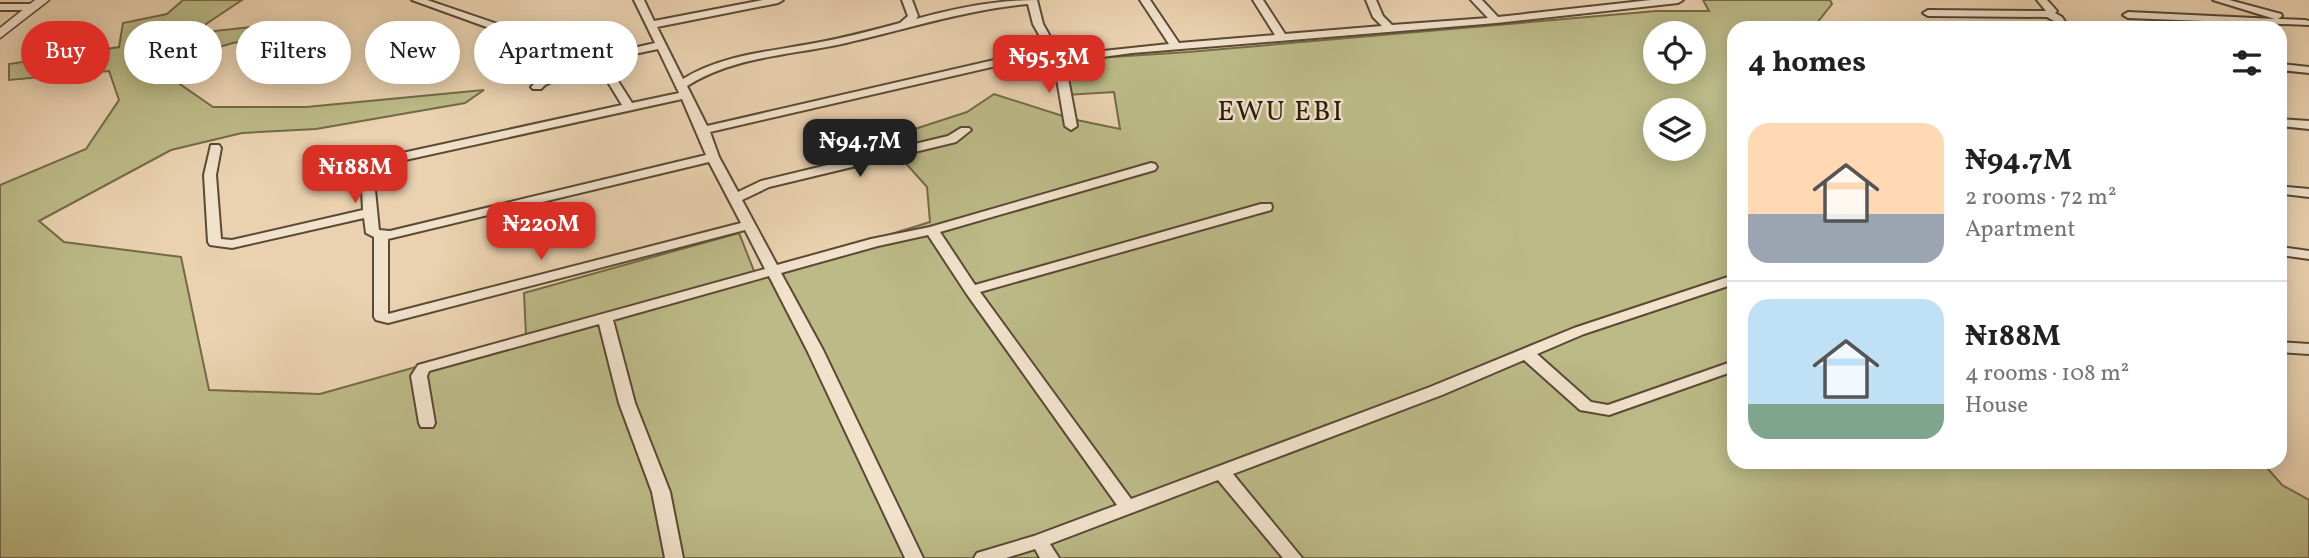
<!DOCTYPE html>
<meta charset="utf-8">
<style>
:root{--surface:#fff;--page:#f6f6f6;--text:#202124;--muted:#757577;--line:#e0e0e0;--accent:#d93025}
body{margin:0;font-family:Vollkorn,serif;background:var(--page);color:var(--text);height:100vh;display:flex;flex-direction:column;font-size:26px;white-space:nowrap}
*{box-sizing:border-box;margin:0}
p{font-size:23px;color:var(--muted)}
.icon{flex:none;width:38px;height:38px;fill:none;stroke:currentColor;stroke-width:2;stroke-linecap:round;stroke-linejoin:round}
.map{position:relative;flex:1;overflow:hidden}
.sheet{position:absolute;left:1727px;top:21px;width:560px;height:448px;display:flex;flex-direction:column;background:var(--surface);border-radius:21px;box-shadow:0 4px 18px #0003}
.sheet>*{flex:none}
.banner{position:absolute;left:21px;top:21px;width:665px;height:63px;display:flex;gap:14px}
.tools{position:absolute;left:1643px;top:21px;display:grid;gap:14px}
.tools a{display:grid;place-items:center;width:63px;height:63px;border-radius:50%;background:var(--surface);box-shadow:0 4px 18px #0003;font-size:35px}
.price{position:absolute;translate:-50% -60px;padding:0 16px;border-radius:14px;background:var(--accent);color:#fff;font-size:23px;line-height:46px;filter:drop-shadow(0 2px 4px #0008)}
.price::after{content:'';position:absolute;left:50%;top:42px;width:21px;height:16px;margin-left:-10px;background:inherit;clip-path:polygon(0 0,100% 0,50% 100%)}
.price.selected{background:#222;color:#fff}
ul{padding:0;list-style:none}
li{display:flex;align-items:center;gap:21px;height:175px;padding:0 21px}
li+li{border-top:2px solid var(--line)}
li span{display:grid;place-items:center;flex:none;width:196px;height:140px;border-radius:21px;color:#555}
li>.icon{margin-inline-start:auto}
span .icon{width:84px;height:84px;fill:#fffc;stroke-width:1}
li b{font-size:30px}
h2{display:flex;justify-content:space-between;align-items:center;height:84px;padding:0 21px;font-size:30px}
.tag{padding:0 24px;border-radius:32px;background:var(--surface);box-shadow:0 4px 18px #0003;font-size:24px;line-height:63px}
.tag.selected{background:var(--accent);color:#fff}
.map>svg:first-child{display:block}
</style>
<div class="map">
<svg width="2309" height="558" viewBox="0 0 2309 558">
<rect width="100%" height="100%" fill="#ead2b0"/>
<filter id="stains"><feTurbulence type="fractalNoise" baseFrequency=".00286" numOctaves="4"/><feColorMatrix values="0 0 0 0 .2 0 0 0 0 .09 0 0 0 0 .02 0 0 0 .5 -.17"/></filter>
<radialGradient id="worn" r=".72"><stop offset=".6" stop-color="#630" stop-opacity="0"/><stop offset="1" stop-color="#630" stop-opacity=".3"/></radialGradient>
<path fill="#bcba87" stroke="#746a48" stroke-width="2" fill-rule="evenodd" d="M183,0h59l-36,24v8l74,-8 10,10 -57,9 -49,14 -7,25 36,25h93l178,-17 -19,13 -149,26 -74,4 -71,17 -132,71 25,21 117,15 28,133 111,4 206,-58 -2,-43 215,-60 17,43 174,-54 -3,-35 -43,-48 83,-27 27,-18 78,25 48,10 -6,-37 -48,3 -16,-34 138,-9 468,-41h53l-6,-11h127l2,4 -19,24h-79v434h528l20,23 27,15v58h-2309v-373l86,-36 33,-49 -10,-29 -100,9v-16l110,-17 4,-24 44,-9zM1656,33h38v39h-38zM1656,110h38v39h-38z"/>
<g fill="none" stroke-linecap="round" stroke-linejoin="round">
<defs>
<g id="minor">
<path d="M412,0h15l85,29 46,10 36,18 61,-14 -21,-43h10l10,21 109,-21h20l-5,3 -121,24 26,52c38,-24 84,-27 127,-35 30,-5 60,-13 90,-21l8,-7 -6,-16h10l6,16 -2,3c40,-11 80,-19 121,-19l6,24 9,16 -4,11 8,5 113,-12 -29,-44h10l29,43 96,-8 -22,-35h10l22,34 97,-8 -9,-9 -7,-17h10l7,16 9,9 96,-7 -17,-18h11l16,17 153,-17h32l-5,3 -182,20 -364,30 -67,9 12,64 -6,4 -6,-4 -11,-64 -14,-6 -330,76 9,25 19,35 23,-11 187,-45 13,-8h8l2,2 -15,12 -187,45 -27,13 35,65 94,-26 59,-12 221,-64 4,1 2,3 -2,3 -215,62 35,53 286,-81h10l1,3 -1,3 -291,82 151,207 299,-112 144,-59 160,-53v9l-150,50 -47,20 54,48 17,3 126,-44v10l-125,44 -29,-5 -56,-50 -82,35 -209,79 69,84h-19l-65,-78 -168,64 9,14h-19l-5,-9 -29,9h-32l3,-5 57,-17 83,-31 -151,-212 -38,-58 -50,11 -97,27 42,77 100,208h-18l-98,-208 -38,-74 -156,44 22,83 35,89 13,66h-18l-13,-66 -33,-89 -20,-79 -170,47 -2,5 8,47 -2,4h-12l-2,-4 -8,-47 7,-11 347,-96 -20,-39 -357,93 -12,-3 -2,-3v-80l-8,-4 -2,-15 -132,30 -22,-3 -2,-3 -4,-67 7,-30h8l2,3 -5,27 5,64 11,1 131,-30 -2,-41 9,-9 252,-55 -19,-31 -11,-10 -47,21 -4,4h-8l-2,-2 6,-6 47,-21 -33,-17 -45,-9zM1028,4l5,20 9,16 -4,10 -331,76 -20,-40c47,-30 106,-31 159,-43 61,-14 119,-33 182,-39zM658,49l21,44 -47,10 -21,-33 -10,-9zM682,99l24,56 -316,76 -11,-1 -6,-60 5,-4zM709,162l32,61 -353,91v-75z"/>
<path d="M2037,0h10l10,11 -2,2 7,4 7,11h-10l-5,-7 -7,-4 -119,-1 -5,-3 5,-3 118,1z"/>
<path d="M2213,0h16l52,14 1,2 -4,3 27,1 4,1v4l-181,-7 -5,-3 5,-3 147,7z"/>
<path d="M0,4h34l5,3 -5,3h-34z"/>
<path d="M2280,64l29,3v6l-29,-3z"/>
<path d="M2280,119l29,2v8l-29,-3z"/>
<path d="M2287,187l22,2v8l-26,-3 -2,-3z"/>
<path d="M2280,247l29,4v8l-29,-4z"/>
<path d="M2280,342l29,2v10l-29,-2z"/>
</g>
<path id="tertiary" d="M35,0h14l-49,38v-10z"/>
</defs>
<use href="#minor" stroke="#5b4934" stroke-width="4"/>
<use href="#tertiary" stroke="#5b4934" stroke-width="3"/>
<use href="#minor" fill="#f1e2cc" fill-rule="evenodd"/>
<use href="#tertiary" fill="#f1e2cc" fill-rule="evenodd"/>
</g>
<g text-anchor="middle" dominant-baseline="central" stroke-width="5" stroke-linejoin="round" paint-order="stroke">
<g font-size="28" letter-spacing="2" fill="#2b1b0a" stroke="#f1e2cc">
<text x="1281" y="112">EWU EBI</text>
</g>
</g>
<rect width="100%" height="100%" filter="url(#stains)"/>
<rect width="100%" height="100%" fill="url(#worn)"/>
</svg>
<div class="tools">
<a><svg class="icon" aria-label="locate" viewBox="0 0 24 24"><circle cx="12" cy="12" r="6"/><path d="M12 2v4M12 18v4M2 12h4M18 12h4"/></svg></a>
<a><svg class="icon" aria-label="layers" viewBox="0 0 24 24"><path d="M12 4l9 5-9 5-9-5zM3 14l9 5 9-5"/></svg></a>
</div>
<b class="price" style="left:1049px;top:95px">₦95.3M</b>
<b class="price selected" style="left:860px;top:179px">₦94.7M</b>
<b class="price" style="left:355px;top:205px">₦188M</b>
<b class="price" style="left:541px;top:262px">₦220M</b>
<div class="banner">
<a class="tag selected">Buy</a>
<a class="tag">Rent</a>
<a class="tag">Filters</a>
<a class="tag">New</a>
<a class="tag">Apartment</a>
</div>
<section class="sheet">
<h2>4 homes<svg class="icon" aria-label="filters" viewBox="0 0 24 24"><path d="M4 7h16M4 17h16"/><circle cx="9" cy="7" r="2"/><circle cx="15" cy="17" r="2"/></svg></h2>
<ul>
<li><span style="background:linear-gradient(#ffd9b3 65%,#9aa5b1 0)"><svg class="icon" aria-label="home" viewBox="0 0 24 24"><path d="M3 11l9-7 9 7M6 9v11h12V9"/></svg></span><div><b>₦94.7M</b><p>2 rooms · 72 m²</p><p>Apartment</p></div></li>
<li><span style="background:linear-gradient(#bfe0f5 75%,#7fa58c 0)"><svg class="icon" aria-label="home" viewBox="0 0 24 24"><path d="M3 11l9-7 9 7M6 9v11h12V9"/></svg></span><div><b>₦188M</b><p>4 rooms · 108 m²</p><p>House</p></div></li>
</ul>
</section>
</div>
